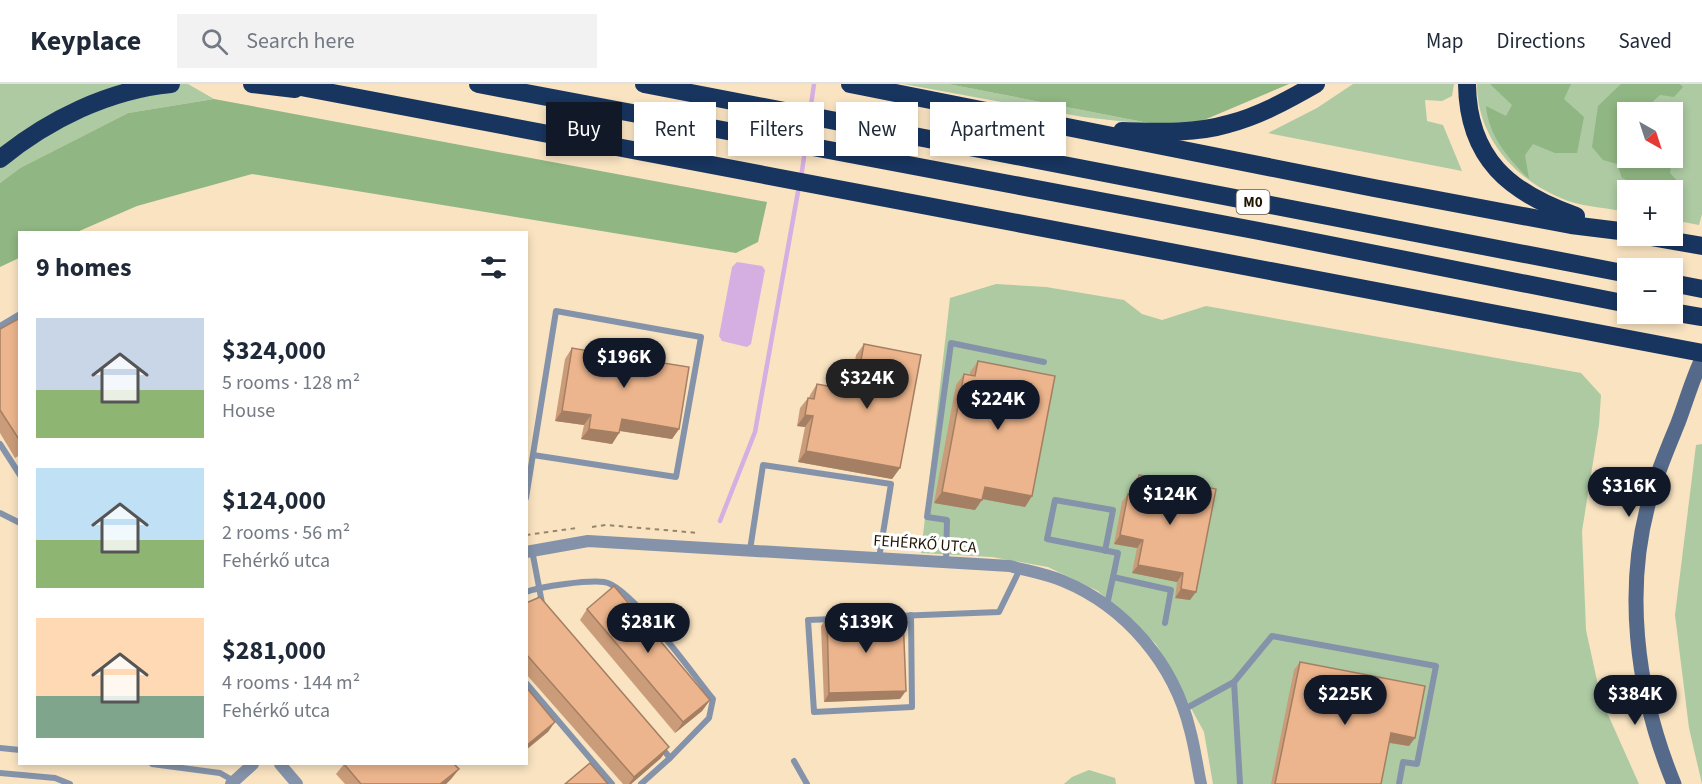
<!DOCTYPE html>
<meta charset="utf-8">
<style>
:root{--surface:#fff;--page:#f2f2f3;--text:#1f2937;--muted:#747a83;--line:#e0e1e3;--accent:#111827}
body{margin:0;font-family:"Source Sans 3",sans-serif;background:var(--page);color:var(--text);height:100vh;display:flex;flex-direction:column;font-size:22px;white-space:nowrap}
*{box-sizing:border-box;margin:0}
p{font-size:20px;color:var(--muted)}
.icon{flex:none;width:33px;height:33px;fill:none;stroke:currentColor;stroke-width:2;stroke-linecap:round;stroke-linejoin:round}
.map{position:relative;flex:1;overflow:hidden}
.side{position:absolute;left:18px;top:147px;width:510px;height:534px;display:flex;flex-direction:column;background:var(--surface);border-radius:0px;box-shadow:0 3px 9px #0003}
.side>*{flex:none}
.banner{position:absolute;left:546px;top:18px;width:570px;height:54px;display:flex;gap:12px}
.needle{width:39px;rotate:141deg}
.tools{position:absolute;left:1617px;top:18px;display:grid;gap:12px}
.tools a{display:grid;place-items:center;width:66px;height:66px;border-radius:0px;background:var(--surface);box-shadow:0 3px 9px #0003;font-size:30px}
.price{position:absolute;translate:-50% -51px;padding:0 14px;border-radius:21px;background:var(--accent);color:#fff;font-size:20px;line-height:39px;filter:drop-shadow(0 2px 3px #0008)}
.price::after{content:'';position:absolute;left:50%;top:36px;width:18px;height:14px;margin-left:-9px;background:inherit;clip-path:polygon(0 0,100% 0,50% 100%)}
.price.on{background:#222;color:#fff}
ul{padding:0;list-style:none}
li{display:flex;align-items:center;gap:18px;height:150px;padding:0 18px}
li span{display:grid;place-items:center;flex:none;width:168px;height:120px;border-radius:0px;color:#555}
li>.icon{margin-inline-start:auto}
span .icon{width:72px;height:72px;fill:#fffc;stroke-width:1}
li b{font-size:26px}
h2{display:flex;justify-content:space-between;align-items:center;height:72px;padding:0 18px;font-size:26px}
.tag{padding:0 21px;border-radius:0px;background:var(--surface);box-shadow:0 3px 9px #0003;font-size:21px;line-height:54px}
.tag.on{background:var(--accent);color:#fff}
header{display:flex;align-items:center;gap:36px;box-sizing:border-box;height:84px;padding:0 30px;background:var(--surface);border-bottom:2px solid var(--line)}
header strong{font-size:28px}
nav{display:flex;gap:33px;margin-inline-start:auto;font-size:21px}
.search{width:420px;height:54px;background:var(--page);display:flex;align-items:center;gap:15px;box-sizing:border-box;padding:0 21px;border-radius:0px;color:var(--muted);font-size:22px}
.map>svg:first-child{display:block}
</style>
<header>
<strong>Keyplace</strong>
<div class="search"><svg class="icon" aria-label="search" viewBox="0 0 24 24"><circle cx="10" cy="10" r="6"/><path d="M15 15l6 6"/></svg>Search here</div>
<nav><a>Map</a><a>Directions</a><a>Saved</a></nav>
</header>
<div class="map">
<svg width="1702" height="700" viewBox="0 0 1702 700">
<rect width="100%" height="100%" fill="#f9e3c1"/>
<g fill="#adcaa3" fill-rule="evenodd">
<path d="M0,0h188l26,15 -86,14 -108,55 -20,15z"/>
<path d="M903,0h45l216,42 -81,-9z"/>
<path d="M1353,0h101l-2,12 -10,5 -17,-1 2,21 16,4 19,46 -194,-38 49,-25z"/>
<path d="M1477,0h225v130l-3,11 -26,-5 -1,-30h-44l-1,22c-19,-4 -41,-5 -59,-11 -50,-18 -91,-62 -91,-117zM1628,28h44v46h-44z"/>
<path d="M996,200l50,3 78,13 18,14 20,6 44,-14 375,67 20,22 -2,30 -17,106 4,99 15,69 38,85h-426l-9,-52 -48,-88 -58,-53 -50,-24 -56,-10 -71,-4 29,-255z"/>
<path d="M1702,360v340l-13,-56 -14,-113 21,-170z"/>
<path d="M1089,686l26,8 1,6h-52l8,-7z"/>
</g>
<g fill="#90b683">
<path d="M948,0h341l-92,39 -33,3z"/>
<path d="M1490,0h81l-7,15 20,18 -7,36h-22l-22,-9 -8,11 4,24c-21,-21 -40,-42 -43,-73l20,10 6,-11z"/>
<path d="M1621,0h59l3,3 -9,10 -14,-2 -19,17h-13v46h44l-2,15 12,13 -9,12 -1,-8h-31l-1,-4 -18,-8 -5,-14 -14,-4 -11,-13 6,-41z"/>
<path d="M214,15l553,103 -9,40 -22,11 -484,-79 -115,32 -60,26h-57l-1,26 -19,9v-84l20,-15 108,-55z"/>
</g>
<path fill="#d5aee2" d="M737,178l25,4 3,4 -14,74 -4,3 -25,-6 -3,-5 13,-69z"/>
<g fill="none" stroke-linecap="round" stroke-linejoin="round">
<g stroke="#d5aee2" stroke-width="4.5">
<path d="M810,28l4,-28"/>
<path d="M806,58l3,-21"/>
<path d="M801,94l4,-28"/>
<path d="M720,437l35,-89 44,-246"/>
</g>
<g stroke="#97866a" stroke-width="2" stroke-dasharray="4.5 4.5" stroke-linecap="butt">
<path d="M592,443l14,-2 93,8"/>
<path d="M526,451l51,-7"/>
</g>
<g stroke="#8493a9" stroke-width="6">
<path d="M0,242l20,-12"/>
<path d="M0,360l20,31"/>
<path d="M526,414l30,-187 145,26 -25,140 -143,-22"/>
<path d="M0,429l20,10"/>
<path d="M532,466l10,53"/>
<path d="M750,466l13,-85 128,19 -12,74"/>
<path d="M1105,467l8,-41 -58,-10 -8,39 71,14 -5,24"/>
<path d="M946,478l1,-42 -20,-3 24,-174 93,19"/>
<path d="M526,508c16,-6 62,-12 78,-10 26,3 90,94 109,117l-4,19 -39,40"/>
<path d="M1107,521l6,-28 58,13 -6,33"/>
<path d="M897,532l102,-4 21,-43"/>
<path d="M833,535l-25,1 6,92 98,-5 -1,-92"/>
<path d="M1234,598l6,102"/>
<path d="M526,599l86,101"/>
<path d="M1183,626l51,-28 38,-46 164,30 -19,98 -14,-2 -4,22"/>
<path d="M0,664l20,2"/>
<path d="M794,677l13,23"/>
<path d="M152,680l68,9 14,8"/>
<path d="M0,689l55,5 15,6"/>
<path d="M641,700l29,-26 -9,-11"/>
</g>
<g stroke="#8493a9" stroke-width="12">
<path d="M526,468l62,-11 422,25c18,5 37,8 53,15 63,26 111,83 127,149 5,18 7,36 11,54"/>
<path d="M280,680l17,20"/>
<path d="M231,700l22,-20"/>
</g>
<path stroke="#556a8a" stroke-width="15" d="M1674,700c-38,-92 -52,-200 -21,-296 7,-22 16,-43 25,-65 8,-21 14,-43 24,-64"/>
<g stroke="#18355f" stroke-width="18">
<path d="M252,0l43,5"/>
<path d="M285,0l1417,269"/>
<path d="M478,0l781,147 369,73"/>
<path d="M644,0l984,190"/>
<path d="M850,0l524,104 197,37 57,7"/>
<path d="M1467,0c1,75 43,109 109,132"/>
<path d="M1122,47c34,1 72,3 106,-7 31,-8 60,-24 88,-40"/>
<path d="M0,75c48,-39 108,-69 171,-75"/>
<path d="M1645,152l57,10"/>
<path d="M1672,199l30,6"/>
<path d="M1672,228l30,5"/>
</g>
</g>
<g fill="#cb9c79">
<path d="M20,234v137l-5,3 -15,-25v-104z"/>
<path d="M602,260l30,14 47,71 -7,10 -52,-8 -1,2 -7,11 -31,-5 3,-14 -29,-4 10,-62 7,-11 24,4z"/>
<path d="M864,260l36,124 -8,11 -94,-17 7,-35 -8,-1 3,-18 8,-10h1l1,-3 7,-11 33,6 6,-35z"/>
<path d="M978,277l54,135 -7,11 -43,-8 -7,11 -41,-7 22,-118 8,-11 6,1v-3z"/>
<path d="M1139,391l77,14 -26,111 -15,-2 2,-16 -45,-9 5,-25 -23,-4 8,-42 6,-8 3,1 2,-12z"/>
<path d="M526,519l135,155 -30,26h-8l-97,-110z"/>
<path d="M587,525l123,91 -8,11 -27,22 -95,-113z"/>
<path d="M827,534l73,81 -76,3 -3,-76z"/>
<path d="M1300,578l109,84 -20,-3 -8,41h-110l23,-114z"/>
<path d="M344,680h112l-1,1 4,4 -8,10 -5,5h-101l-9,-10z"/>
</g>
<g fill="#a57f63">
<path d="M562,327l29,4 -7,10 -29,-4z"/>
<path d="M805,331l8,1 -8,11 -8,-1z"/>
<path d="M622,335l57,10 -7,10 -58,-9z"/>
<path d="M589,345l30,4 -7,11 -31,-5z"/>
<path d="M806,367l94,17 -8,11 -94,-17z"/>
<path d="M985,403l47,9 -7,11 -48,-9z"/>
<path d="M942,408l40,8 -7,10 -41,-7z"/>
<path d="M1120,451l23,5 -6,8 -23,-4z"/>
<path d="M1138,481l45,8 -6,9 -45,-9z"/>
<path d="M1181,505l15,3 -6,8 -15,-2z"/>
<path d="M906,607l-6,8 -76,3 5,-9z"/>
<path d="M710,616l-8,11 -27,22 8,-11z"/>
<path d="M555,638l-7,10 -22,18v-4z"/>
<path d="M1391,649l24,5 -6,8 -24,-4z"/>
<path d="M669,663l-8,11 -30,26h-2l5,-7z"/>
<path d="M459,685l-8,10 -5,5h-6z"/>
</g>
<g fill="#ecb58d" stroke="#a57f63" stroke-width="1.5">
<path d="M20,234v123l-20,-31v-81z"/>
<path d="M602,260l31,5 -1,9 57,9 -10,62 -57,-10 -3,14 -30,-4 2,-14 -29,-4 10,-63 29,5z"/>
<path d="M864,260l57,11 -21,113 -94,-17 7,-35 -8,-1 3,-17 6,1 3,-15 38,7z"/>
<path d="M978,277l77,15 -23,120 -47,-9 -3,13 -40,-8 22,-118 11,2z"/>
<path d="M1139,391l77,14 -20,103 -15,-3 2,-16 -45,-8 5,-25 -23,-5 8,-41 7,1z"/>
<path d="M614,502l96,114 -27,22 -96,-113z"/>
<path d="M540,513l129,150 -35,30 -108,-123v-51z"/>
<path d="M903,531l3,76 -77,2 -2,-75z"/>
<path d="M1300,578l125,24 -10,52 -24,-5 -10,51h-106z"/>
<path d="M526,603l29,35 -29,24z"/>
<path d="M590,679l18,21h-43z"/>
<path d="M344,680h110l5,5 -19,15h-79z"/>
</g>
<g text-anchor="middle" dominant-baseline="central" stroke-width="6" stroke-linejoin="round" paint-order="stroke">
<rect fill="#fff" stroke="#645a4c" stroke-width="1.5" x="1236.5" y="106" width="33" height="24" rx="4.5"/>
<g font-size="15" font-weight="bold" fill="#211400">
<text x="1253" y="118">M0</text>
</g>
<g font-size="16" fill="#211400" stroke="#fff">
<text transform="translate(925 460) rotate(4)">FEHÉRKŐ UTCA</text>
</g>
</g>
</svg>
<div class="tools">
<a><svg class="needle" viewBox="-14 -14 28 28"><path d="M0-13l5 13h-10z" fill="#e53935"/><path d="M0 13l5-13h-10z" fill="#747a83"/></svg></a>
<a>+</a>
<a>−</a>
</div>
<b class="price" style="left:624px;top:305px">$196K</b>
<b class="price on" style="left:867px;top:326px">$324K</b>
<b class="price" style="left:998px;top:347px">$224K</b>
<b class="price" style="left:1629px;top:434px">$316K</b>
<b class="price" style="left:1170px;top:442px">$124K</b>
<b class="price" style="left:648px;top:570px">$281K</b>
<b class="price" style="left:866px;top:570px">$139K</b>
<b class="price" style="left:1345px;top:642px">$225K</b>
<b class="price" style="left:1635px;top:642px">$384K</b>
<div class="banner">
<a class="tag on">Buy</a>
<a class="tag">Rent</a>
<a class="tag">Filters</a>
<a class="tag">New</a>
<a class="tag">Apartment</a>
</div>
<section class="side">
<h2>9 homes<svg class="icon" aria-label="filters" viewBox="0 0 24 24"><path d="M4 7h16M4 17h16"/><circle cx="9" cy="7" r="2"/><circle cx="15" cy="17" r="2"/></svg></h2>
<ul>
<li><span style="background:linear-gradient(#c9d6e8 60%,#8fb573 0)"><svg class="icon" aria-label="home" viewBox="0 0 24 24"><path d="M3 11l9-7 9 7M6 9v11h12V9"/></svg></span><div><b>$324,000</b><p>5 rooms · 128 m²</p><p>House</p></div></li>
<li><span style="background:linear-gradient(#bfe0f5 60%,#8fb573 0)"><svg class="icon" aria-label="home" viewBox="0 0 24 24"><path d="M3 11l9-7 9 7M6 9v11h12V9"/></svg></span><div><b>$124,000</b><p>2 rooms · 56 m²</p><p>Fehérkő utca</p></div></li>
<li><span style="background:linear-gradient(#ffd9b3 65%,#7fa58c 0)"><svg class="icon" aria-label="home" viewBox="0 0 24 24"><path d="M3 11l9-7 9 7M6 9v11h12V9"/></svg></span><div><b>$281,000</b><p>4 rooms · 144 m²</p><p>Fehérkő utca</p></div></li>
</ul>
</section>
</div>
